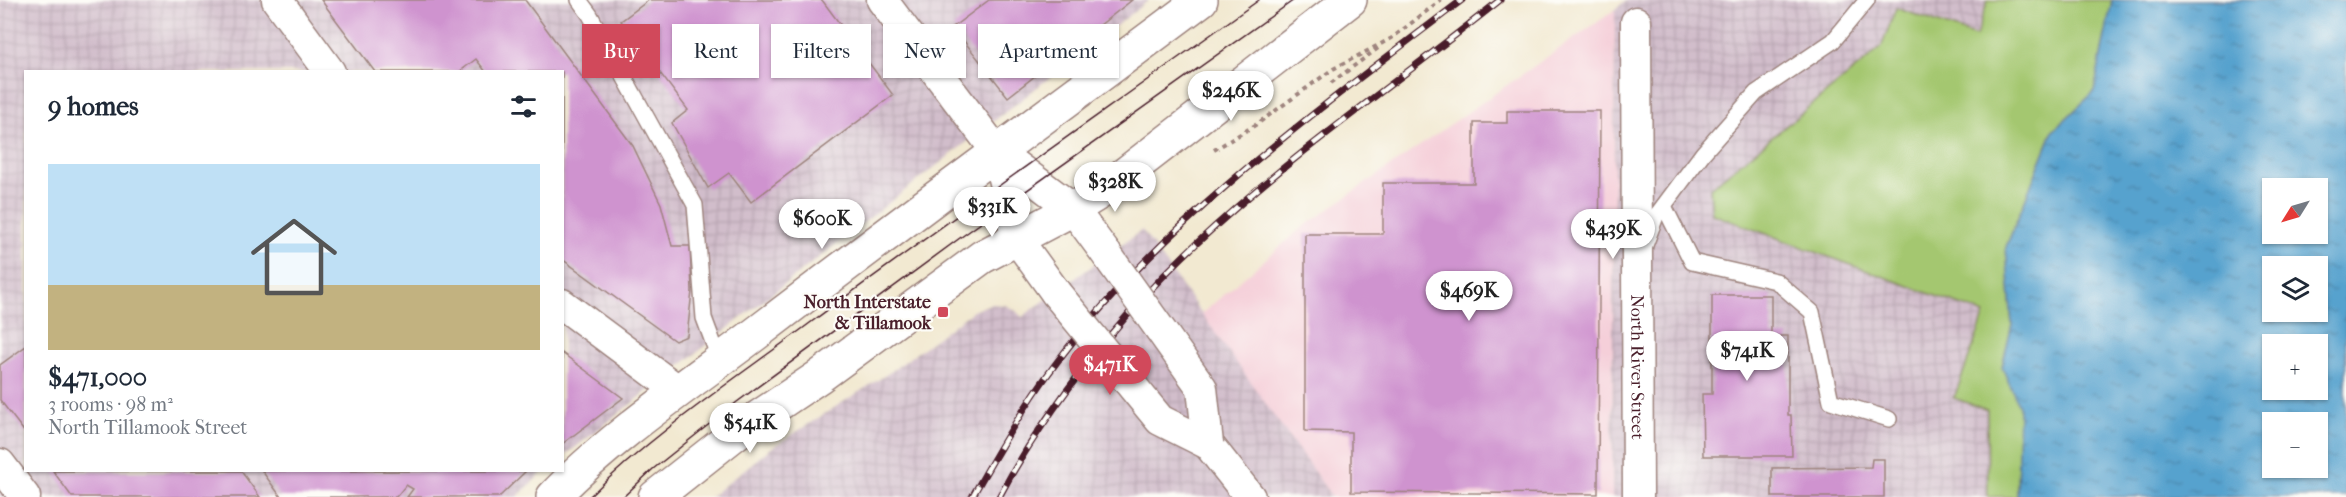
<!DOCTYPE html>
<meta charset="utf-8">
<style>
:root{--surface:#fff;--page:#f2f2f3;--text:#1f2937;--muted:#747a83;--line:#e0e1e3;--accent:#d1495b}
body{margin:0;font-family:"IM FELL French Canon",serif;background:var(--page);color:var(--text);height:100vh;display:flex;flex-direction:column;font-size:22px;white-space:nowrap}
*{box-sizing:border-box;margin:0}
p{font-size:20px;color:var(--muted)}
.icon{flex:none;width:33px;height:33px;fill:none;stroke:currentColor;stroke-width:2;stroke-linecap:round;stroke-linejoin:round}
.map{position:relative;flex:1;overflow:hidden}
.side{position:absolute;left:24px;top:70px;width:540px;height:402px;display:flex;flex-direction:column;background:var(--surface);border-radius:0px;box-shadow:0 2px 4px #0004}
.side>*{flex:none}
.banner{position:absolute;left:582px;top:24px;width:570px;height:54px;display:flex;gap:12px}
.needle{width:39px;rotate:233deg}
.controls{position:absolute;left:2262px;top:178px;display:grid;gap:12px}
.controls a{display:grid;place-items:center;width:66px;height:66px;border-radius:0px;background:var(--surface);box-shadow:0 2px 4px #0004;font-size:30px}
.price{position:absolute;translate:-50% -51px;padding:0 14px;border-radius:21px;background:#fff;color:#222;font-size:20px;line-height:39px;filter:drop-shadow(0 2px 3px #0008)}
.price::after{content:'';position:absolute;left:50%;top:36px;width:18px;height:14px;margin-left:-9px;background:inherit;clip-path:polygon(0 0,100% 0,50% 100%)}
.price.active{background:var(--accent);color:#fff}
ul{padding:0;list-style:none}
li{display:grid;align-content:center;gap:12px;height:318px;padding:0 24px}
li+li{border-top:2px solid var(--line)}
li span{display:grid;place-items:center;height:186px;border-radius:0px;color:#555}
li>.icon{margin-inline-start:auto}
span .icon{width:108px;height:108px;fill:#fffc;stroke-width:1}
li b{font-size:26px}
h2{display:flex;justify-content:space-between;align-items:center;height:72px;padding:0 24px;font-size:26px}
.pill{padding:0 21px;border-radius:0px;background:var(--surface);box-shadow:0 2px 4px #0004;font-size:21px;line-height:54px}
.pill.active{background:var(--accent);color:#fff}
.map>svg:first-child{display:block}
</style>
<div class="map">
<svg width="2346" height="497" viewBox="0 0 2346 497">
<defs>
<pattern id="industrial-grid" width="8" height="8" patternUnits="userSpaceOnUse" patternTransform="scale(1.5)"><rect width="8" height="8" fill="#d1bdcb"/><path d="M0 4h8M4 0v8" fill="none" stroke="#b5a2ae"/></pattern>
<pattern id="water-ripples" width="26" height="14" patternUnits="userSpaceOnUse" patternTransform="scale(1.5)"><rect width="26" height="14" fill="#56a2ce"/><path d="M2 4q2-2 4 0t4 0M15 11q2-2 4 0t4 0" fill="none" stroke="#4983a7"/></pattern>
</defs>
<rect width="100%" height="100%" fill="#fdfcf7"/>
<filter id="ink" filterUnits="userSpaceOnUse"><feTurbulence type="fractalNoise" baseFrequency=".0167" numOctaves="2"/><feDisplacementMap in="SourceGraphic" scale="12" xChannelSelector="R" yChannelSelector="G"/><feConvolveMatrix kernelMatrix="1 2 1 2 8 2 1 2 1" color-interpolation-filters="sRGB"/></filter>
<filter id="wash" filterUnits="userSpaceOnUse"><feTurbulence type="fractalNoise" baseFrequency=".008" numOctaves="4" result="noise"/><feDisplacementMap in="SourceGraphic" scale="24" xChannelSelector="R" yChannelSelector="G"/><feGaussianBlur stdDeviation="1.35" result="paint"/><feColorMatrix in="noise" values="0 0 0 0 0 0 0 0 0 0 0 0 0 0 0 0 0 1.4 0 .05"/><feComposite in="paint" operator="in"/></filter>
<g filter="url(#wash)">
<rect width="100%" height="100%" fill="#f2e9d1"/>
<path fill="#f5cfd9" d="M1615,10l-3,487h-280l-132,-182 103,-88z"/>
<g fill="url(#industrial-grid)">
<path d="M0,0h1149l-586,457 -1,-385h-536v399h518l-27,26h-517z"/>
<path d="M1626,0h362l-11,36 -81,-27 -15,39 -171,140 2,26 273,100 -31,84 33,12 1,87h-376l3,-487z"/>
<path d="M1142,230l190,267h-622l61,-49 121,-77 81,-60 17,-7 15,1 10,5 7,7z"/>
</g>
<path fill="#a4c770" stroke="#77734e" stroke-width="1.5" d="M1988,0h124l-18,92 -41,39 -47,116 6,78 -10,42 18,39 -3,91h-29l-1,-87 -33,-12 31,-84 -273,-100 -2,-26 171,-140 15,-40 80,28z"/>
<path fill="url(#water-ripples)" stroke="#50607c" stroke-width="1.5" fill-rule="evenodd" d="M2112,0h234v497h-329l2,-91 -17,-39 10,-42 -6,-78 47,-116 41,-39zM2272,189h46v45h-46zM2272,267h46v45h-46zM2272,345h46v45h-46zM2272,423h46v45h-46z"/>
<g id="blocks">
<g fill="#cf93cf">
<path d="M321,0h204l108,146 28,58 11,42h18l2,45 -5,45 -12,5 -113,-82v-187h-76l-10,-13 -17,13h-84z"/>
<path d="M649,0h173l71,95 -142,107 -22,-29 -21,15 -36,-65 16,-13 -67,-89z"/>
<path d="M989,0h143l-124,97 -55,-70z"/>
<path d="M1507,111h93l-2,383 -247,-2v-60l-46,-1v-197h78v-51h91v-60h33z"/>
<path d="M1712,295h59v41h17v79h3l1,41h-89l-1,-62h10z"/>
<path d="M26,346v88l-26,-34v-35z"/>
<path d="M562,353l61,45 -61,46z"/>
<path d="M1872,459h12v38h-112v-29l99,-1z"/>
<path d="M53,471h188l19,26h-188z"/>
<path d="M262,471h264l-27,26h-92l6,-8 -7,-4 -10,12h-115z"/>
</g>
</g>
</g>
<g filter="url(#ink)">
<use href="#blocks" fill-opacity="0" stroke="#9e847e" stroke-width="1.5"/>
<g fill="none" stroke-linecap="round" stroke-linejoin="round">
<defs>
<g id="service">
<path d="M579,0l11,15 105,190 9,113 16,43"/>
<path d="M1664,206l28,56 84,19 36,31 19,89 58,18"/>
<path d="M1645,245l11,-29 47,-63 53,-60 77,-52 34,-41"/>
</g>
<g id="minor">
<path d="M277,0l53,72"/>
<path d="M882,0l115,152 76,57 34,46"/>
<path id="s1" d="M1636,22l2,475"/>
<path d="M997,152l20,87 39,54"/>
<path d="M562,304l117,87"/>
<path d="M1208,444l42,53"/>
<path d="M0,464l25,33"/>
</g>
<g id="tertiary">
<path d="M553,497c57,-60 138,-114 205,-165 146,-112 295,-221 443,-332"/>
<path d="M655,497l86,-68 79,-53 162,-119 91,-48 34,-21 243,-188"/>
</g>
</defs>
<use href="#service" stroke="#9e847e" stroke-width="18"/>
<use href="#minor" stroke="#9e847e" stroke-width="33"/>
<use href="#tertiary" stroke="#9e847e" stroke-width="36"/>
<g stroke="#9e847e" stroke-width="4" stroke-dasharray="4.5 4.5" stroke-linecap="butt">
<path d="M1331,83l50,-37"/>
<path d="M1214,150l43,-26 76,-55 59,-31 49,-38"/>
</g>
<use href="#service" stroke="#fff" stroke-width="15"/>
<use href="#minor" stroke="#fff" stroke-width="30"/>
<use href="#tertiary" stroke="#fff" stroke-width="33"/>
<g stroke="#4a1f2b" stroke-width="1.5">
<path d="M589,497c67,-66 146,-118 221,-174 148,-110 299,-215 449,-323"/>
<path d="M623,497l30,-28 84,-67 227,-167 330,-235"/>
</g>
<defs>
<g id="rail">
<path d="M972,497c26,-46 53,-93 85,-135 105,-140 266,-256 405,-362"/>
<path d="M999,497c47,-88 124,-185 197,-253 94,-89 203,-163 304,-244"/>
</g>
</defs>
<use href="#rail" stroke="#4a1f2b" stroke-width="7"/>
<use href="#rail" stroke="#fdfcf7" stroke-width="4.5" stroke-dasharray="14" stroke-linecap="butt"/>
<defs>
<g id="minor-bridge">
<path d="M1107,255l95,133 6,56"/>
<path d="M1056,293l104,127 48,24"/>
</g>
</defs>
<use href="#minor-bridge" stroke="#9e847e" stroke-width="33" stroke-linecap="butt"/>
<use href="#minor-bridge" stroke="#fff" stroke-width="30"/>
</g>
</g>
<rect fill="#d1495b" stroke="#fdfcf7" stroke-width="2" x="937" y="306" width="12" height="12" rx="3"/>
<g text-anchor="middle" dominant-baseline="central" stroke-width="4.5" stroke-linejoin="round" paint-order="stroke">
<g font-size="18" font-weight="bold" fill="#4a1f2b" stroke="#fdfcf7" text-anchor="end">
<text x="931" y="302">North Interstate<tspan x="931" dy="21">&amp; Tillamook</tspan></text>
</g>
<g font-size="18" fill="#4a1f2b" stroke="#fdfcf7">
<text stroke="none"><textPath href="#s1" startOffset="345">North River Street</textPath></text>
</g>
</g>
</svg>
<div class="controls">
<a><svg class="needle" viewBox="-14 -14 28 28"><path d="M0-13l5 13h-10z" fill="#e53935"/><path d="M0 13l5-13h-10z" fill="#747a83"/></svg></a>
<a><svg class="icon" aria-label="layers" viewBox="0 0 24 24"><path d="M12 4l9 5-9 5-9-5zM3 14l9 5 9-5"/></svg></a>
<a>+</a>
<a>−</a>
</div>
<b class="price" style="left:1231px;top:122px">$246K</b>
<b class="price" style="left:1115px;top:213px">$328K</b>
<b class="price" style="left:992px;top:238px">$331K</b>
<b class="price" style="left:822px;top:250px">$600K</b>
<b class="price" style="left:1613px;top:260px">$439K</b>
<b class="price" style="left:1469px;top:322px">$469K</b>
<b class="price" style="left:1747px;top:382px">$741K</b>
<b class="price active" style="left:1110px;top:396px">$471K</b>
<b class="price" style="left:750px;top:454px">$541K</b>
<div class="banner">
<a class="pill active">Buy</a>
<a class="pill">Rent</a>
<a class="pill">Filters</a>
<a class="pill">New</a>
<a class="pill">Apartment</a>
</div>
<section class="side">
<h2>9 homes<svg class="icon" aria-label="filters" viewBox="0 0 24 24"><path d="M4 7h16M4 17h16"/><circle cx="9" cy="7" r="2"/><circle cx="15" cy="17" r="2"/></svg></h2>
<ul>
<li><span style="background:linear-gradient(#bfe0f5 65%,#c2b280 0)"><svg class="icon" aria-label="home" viewBox="0 0 24 24"><path d="M3 11l9-7 9 7M6 9v11h12V9"/></svg></span><div><b>$471,000</b><p>3 rooms · 98 m²</p><p>North Tillamook Street</p></div></li>
</ul>
</section>
</div>
